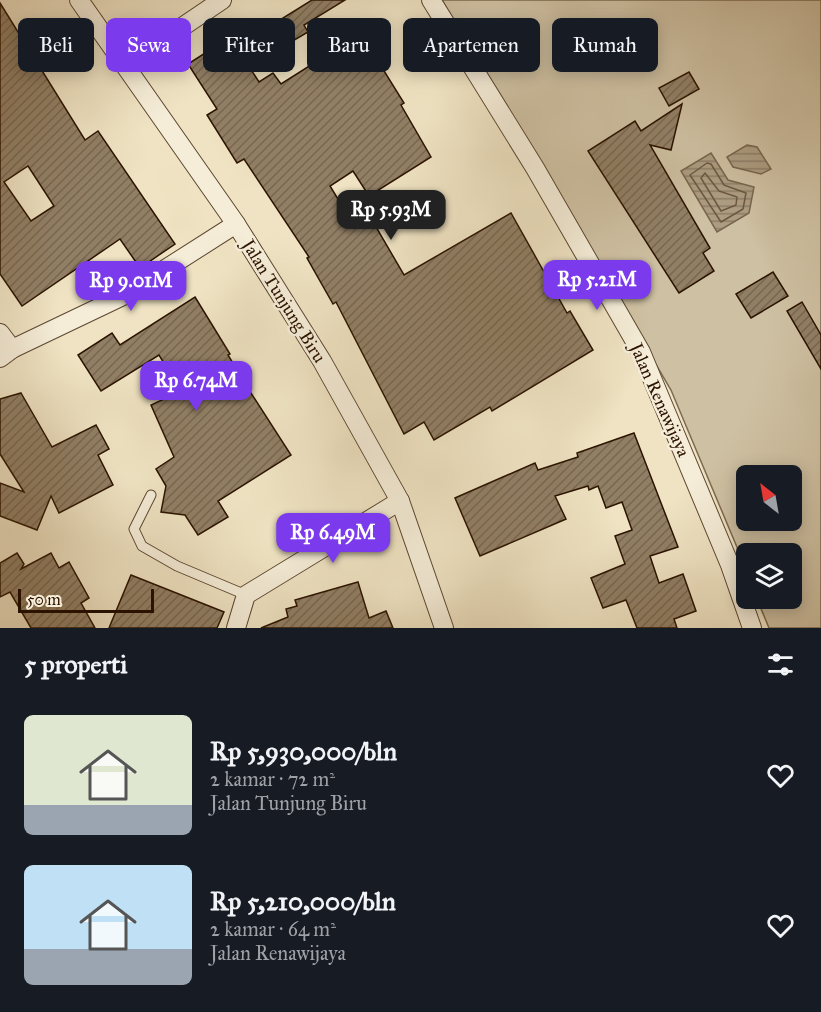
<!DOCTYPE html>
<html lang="id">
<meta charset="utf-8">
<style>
:root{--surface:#171b24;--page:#242831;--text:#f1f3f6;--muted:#9ea1a6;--accent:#7c3aed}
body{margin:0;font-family:"IM FELL Great Primer",serif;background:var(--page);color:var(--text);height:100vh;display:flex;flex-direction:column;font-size:22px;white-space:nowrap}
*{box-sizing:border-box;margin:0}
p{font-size:20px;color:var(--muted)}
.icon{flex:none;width:33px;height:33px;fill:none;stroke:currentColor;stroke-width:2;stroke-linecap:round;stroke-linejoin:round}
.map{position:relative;height:628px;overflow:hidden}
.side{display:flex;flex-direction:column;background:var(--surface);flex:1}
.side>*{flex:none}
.hud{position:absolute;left:18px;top:18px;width:786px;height:54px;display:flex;gap:12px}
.needle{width:39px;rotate:329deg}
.buttons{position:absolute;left:736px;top:465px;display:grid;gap:12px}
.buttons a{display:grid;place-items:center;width:66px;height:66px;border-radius:9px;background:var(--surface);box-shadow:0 3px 15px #0003;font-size:30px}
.scale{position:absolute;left:18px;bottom:15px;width:136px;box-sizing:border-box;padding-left:6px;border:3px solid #2b1300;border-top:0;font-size:16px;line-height:21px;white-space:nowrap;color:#2b1300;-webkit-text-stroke:4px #f5edd8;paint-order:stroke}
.price{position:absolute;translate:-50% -51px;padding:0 14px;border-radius:12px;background:var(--accent);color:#fff;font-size:20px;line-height:39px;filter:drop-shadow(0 2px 3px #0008)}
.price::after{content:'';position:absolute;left:50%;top:36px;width:18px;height:14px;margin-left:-9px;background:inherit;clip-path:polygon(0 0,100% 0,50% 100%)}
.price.selected{background:#222;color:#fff}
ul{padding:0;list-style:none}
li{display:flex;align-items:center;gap:18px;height:150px;padding:0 24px}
li span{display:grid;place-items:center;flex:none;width:168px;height:120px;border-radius:9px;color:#555}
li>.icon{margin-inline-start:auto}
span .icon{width:72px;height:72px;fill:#fffc;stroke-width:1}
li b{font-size:26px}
h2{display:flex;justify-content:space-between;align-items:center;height:72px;padding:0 24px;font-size:26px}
.pill{padding:0 21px;border-radius:9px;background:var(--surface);box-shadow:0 3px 15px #0003;font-size:21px;line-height:54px}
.pill.selected{background:var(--accent);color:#fff}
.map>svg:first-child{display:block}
</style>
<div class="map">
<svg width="821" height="628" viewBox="0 0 821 628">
<defs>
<pattern id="water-rules" width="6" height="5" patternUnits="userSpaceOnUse" patternTransform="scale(1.5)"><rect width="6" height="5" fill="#ac9c81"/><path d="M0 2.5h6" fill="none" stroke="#8c7e67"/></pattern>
<pattern id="building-hatch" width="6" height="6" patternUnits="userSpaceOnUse" patternTransform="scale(1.5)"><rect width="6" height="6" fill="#917f65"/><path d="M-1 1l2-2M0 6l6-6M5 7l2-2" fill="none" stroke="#776751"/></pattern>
</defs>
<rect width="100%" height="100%" fill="#efe3c3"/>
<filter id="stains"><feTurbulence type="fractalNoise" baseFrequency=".00333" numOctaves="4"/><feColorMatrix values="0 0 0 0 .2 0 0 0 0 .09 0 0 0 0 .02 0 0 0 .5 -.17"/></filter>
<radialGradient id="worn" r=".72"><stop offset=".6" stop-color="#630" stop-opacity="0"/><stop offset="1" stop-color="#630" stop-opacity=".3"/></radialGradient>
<path fill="#cec0a2" stroke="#7c6a51" stroke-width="1.5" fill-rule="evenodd" d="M442,0h379v628h-52l-12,-29 35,-1v-44h-45v17l-76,-181zM747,476h45v44h-45z"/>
<g fill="url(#water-rules)" stroke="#78654d" stroke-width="1.5">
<path d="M747,145l10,2 14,22 -10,5 -28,-7 -6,-10z"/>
<path d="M711,153l17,27 26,7 -5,26 -32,19 -36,-61z"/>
</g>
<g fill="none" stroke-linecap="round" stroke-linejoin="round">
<g stroke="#6c5840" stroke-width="1.5">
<path d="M707,163l4,1 13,21 22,8 -3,16 -22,13 -31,-47z"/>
<path d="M705,173l14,18 18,6 -1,8 -15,6 -20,-33z"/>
</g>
</g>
<g fill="url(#building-hatch)" stroke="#2b1300" stroke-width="1.5" fill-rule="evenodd">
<path d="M312,0h33l-41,25 4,7 -34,20 -12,-21z"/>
<path d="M0,3l85,137 13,-9 77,113 -35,24 -20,-29 -98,67 -22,-32zM28,166l26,40 -23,15 -27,-39z"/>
<path d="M230,37l29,45 14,-9 8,11 41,-26 3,3 38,-24 41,66 -3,2 30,52 -62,39 -16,-25 -23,15 14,23 17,-8 43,74 107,-62 56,100 3,-2 23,39 -101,61 -2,-4 -56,33 -10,-18 -20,12 -68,-132 -3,2 -26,-46 2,-1 -65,-98 -7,4 -30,-48 10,-6 -29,-45z"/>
<path d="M689,72l10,17 -30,17 -10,-18z"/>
<path d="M682,104l-11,46 -21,-5 60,103 -7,5 11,18 -35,22 -91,-142 47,-30 6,10z"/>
<path d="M773,272l15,24 -37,22 -15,-24z"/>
<path d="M195,297l35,57 -2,1 21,35 42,65 -73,46 10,16 -30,18 -13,-20 -24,-3 5,-26 -10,-17 18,-12 -23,-52 30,-14 -22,-36 -58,36 -23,-36 34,-22 8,12z"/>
<path d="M802,302l19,33v34l-34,-58z"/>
<path d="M21,393l31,54 44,-22 13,24 -11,6 15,30 -54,28 -8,-17 -14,34 -37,-14v-33l24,9 -24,-38v-55z"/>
<path d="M634,433l44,114 -28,9 9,27 24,-9 13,37 -22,8 3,9h-40l-11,-28 -23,8 -12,-30 34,-14 -10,-28 17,-6 -10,-28 -16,6 -8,-22 -9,4 -1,-4 -33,10 11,23 -86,37 -25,-58 80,-35 3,7 40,-13 -1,-4z"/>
<path d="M17,553l7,11 -3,5 30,-16 8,15 10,-6 20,36 -8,5 14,25h-64l-21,-36 -10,5v-34z"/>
<path d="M131,575l93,37 -7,16h-108z"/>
<path d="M358,582l11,36 17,-7 7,17h-132l27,-11 -2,-8 11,-3 -2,-6z"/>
</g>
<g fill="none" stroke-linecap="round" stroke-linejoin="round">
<defs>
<path id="lane" d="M151,495l-17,34 8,17 35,20 69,29"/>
<g id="street">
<path d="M79,0l157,224 86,137 78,140 44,127"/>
<path d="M431,0l104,168 106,184 89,213 22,63"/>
<path d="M126,65l96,-65"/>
<path d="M0,333l12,16"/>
<path d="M0,358l12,-9 111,-53 113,-72"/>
<path d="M236,628l10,-33 154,-94"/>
</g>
</defs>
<use href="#lane" stroke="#5c4731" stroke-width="11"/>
<use href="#street" stroke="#5c4731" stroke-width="20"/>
<use href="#lane" stroke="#f5edd8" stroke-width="9"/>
<use href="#street" stroke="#f5edd8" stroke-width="18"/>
</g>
<g text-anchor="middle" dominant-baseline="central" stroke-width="5" stroke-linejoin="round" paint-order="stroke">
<g font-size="18" fill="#2b1300" stroke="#f5edd8">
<text transform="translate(284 301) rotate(58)">Jalan Tunjung Biru</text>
<text transform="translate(660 400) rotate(66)">Jalan Renawijaya</text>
</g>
</g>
<rect width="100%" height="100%" filter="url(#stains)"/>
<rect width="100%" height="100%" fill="url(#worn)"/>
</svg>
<div class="buttons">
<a><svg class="needle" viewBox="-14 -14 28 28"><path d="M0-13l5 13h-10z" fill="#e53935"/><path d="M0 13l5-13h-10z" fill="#9ea1a6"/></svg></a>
<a><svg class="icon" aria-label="layers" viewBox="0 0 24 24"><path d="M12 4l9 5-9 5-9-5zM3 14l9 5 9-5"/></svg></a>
</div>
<div class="scale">50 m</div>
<b class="price selected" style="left:391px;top:241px">Rp 5.93M</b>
<b class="price" style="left:597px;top:311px">Rp 5.21M</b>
<b class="price" style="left:131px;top:312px">Rp 9.01M</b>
<b class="price" style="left:196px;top:412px">Rp 6.74M</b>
<b class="price" style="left:333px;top:564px">Rp 6.49M</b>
<div class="hud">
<a class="pill">Beli</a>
<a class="pill selected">Sewa</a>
<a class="pill">Filter</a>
<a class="pill">Baru</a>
<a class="pill">Apartemen</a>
<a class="pill">Rumah</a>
</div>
</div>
<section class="side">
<h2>5 properti<svg class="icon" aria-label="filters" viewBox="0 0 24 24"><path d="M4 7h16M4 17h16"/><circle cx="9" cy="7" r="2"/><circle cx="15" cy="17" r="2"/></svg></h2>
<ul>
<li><span style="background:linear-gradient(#dfe7d0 75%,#9aa5b1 0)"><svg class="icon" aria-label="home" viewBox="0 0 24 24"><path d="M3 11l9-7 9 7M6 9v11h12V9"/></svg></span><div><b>Rp 5,930,000/bln</b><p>2 kamar · 72 m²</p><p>Jalan Tunjung Biru</p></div><svg class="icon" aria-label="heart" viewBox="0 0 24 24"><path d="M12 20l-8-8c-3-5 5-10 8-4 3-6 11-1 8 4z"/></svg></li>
<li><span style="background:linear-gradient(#bfe0f5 70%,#9aa5b1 0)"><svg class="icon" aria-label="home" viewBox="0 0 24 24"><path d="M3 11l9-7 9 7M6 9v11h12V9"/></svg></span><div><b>Rp 5,210,000/bln</b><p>2 kamar · 64 m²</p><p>Jalan Renawijaya</p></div><svg class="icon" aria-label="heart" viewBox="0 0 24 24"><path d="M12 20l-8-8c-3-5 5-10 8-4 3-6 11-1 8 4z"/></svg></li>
</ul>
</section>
